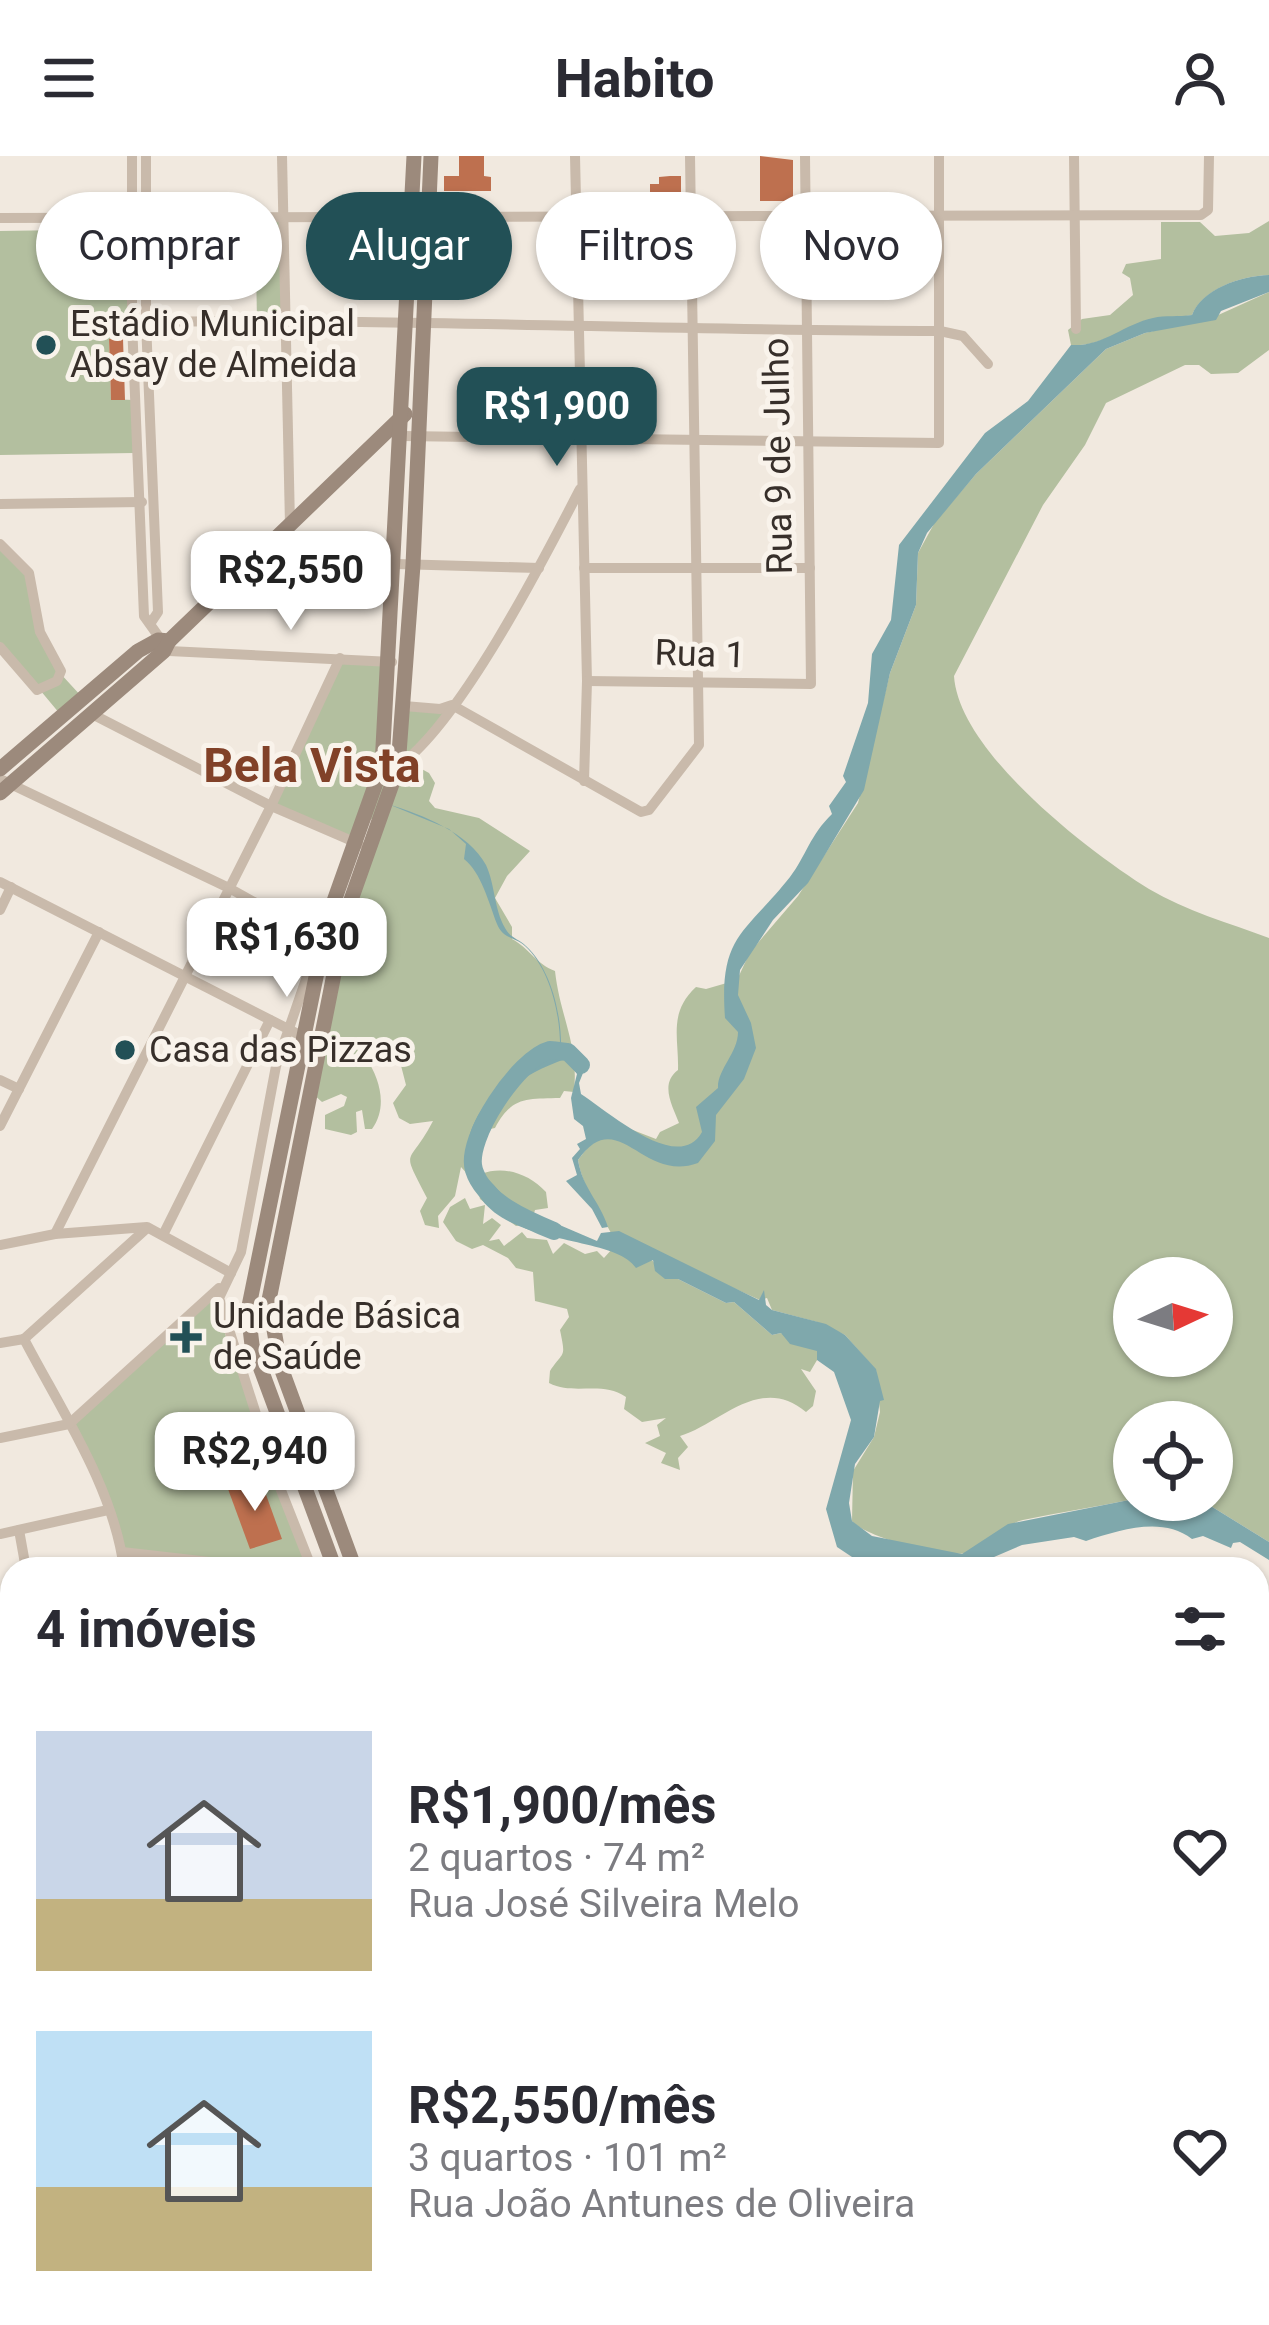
<!DOCTYPE html>
<html lang="pt">
<meta charset="utf-8">
<style>
:root{--surface:#fff;--page:#f7f7f7;--text:#2b2b33;--muted:#7c7c81;--accent:#225056}
body{margin:0;font-family:Roboto,sans-serif;background:var(--page);color:var(--text);height:100vh;display:flex;flex-direction:column;font-size:45px;white-space:nowrap}
*{box-sizing:border-box;margin:0}
p{font-size:39px;color:var(--muted)}
.icon{flex:none;width:66px;height:66px;fill:none;stroke:currentColor;stroke-width:2;stroke-linecap:round;stroke-linejoin:round}
.map{position:relative;flex:1;overflow:hidden}
.sheet{position:absolute;left:0px;top:1401px;width:1269px;height:768px;display:flex;flex-direction:column;background:var(--surface);border-radius:36px 36px 0 0;box-shadow:0 3px 9px #0004}
.sheet>*{flex:none}
.hud{position:absolute;left:36px;top:36px;width:1197px;height:108px;display:flex;gap:24px}
.needle{width:78px;rotate:86deg}
.tools{position:absolute;left:1113px;top:1101px;display:grid;gap:24px}
.tools a{display:grid;place-items:center;width:120px;height:120px;border-radius:50%;background:var(--surface);box-shadow:0 3px 9px #0004;font-size:60px}
.price{position:absolute;translate:-50% -102px;padding:0 27px;border-radius:24px;background:#fff;color:#222;font-size:39px;line-height:78px;filter:drop-shadow(0 3px 6px #0008)}
.price::after{content:'';position:absolute;left:50%;top:72px;width:36px;height:27px;margin-left:-18px;background:inherit;clip-path:polygon(0 0,100% 0,50% 100%)}
.price.current{background:var(--accent);color:#fff}
ul{padding:0;list-style:none}
li{display:flex;align-items:center;gap:36px;height:300px;padding:0 36px}
li span{display:grid;place-items:center;flex:none;width:336px;height:240px;border-radius:0px;color:#555}
li>.icon{margin-inline-start:auto}
span .icon{width:144px;height:144px;fill:#fffc;stroke-width:1}
li b{font-size:51px}
h2{display:flex;justify-content:space-between;align-items:center;height:144px;padding:0 36px;font-size:51px}
.tag{padding:0 42px;border-radius:54px;background:var(--surface);box-shadow:0 3px 9px #0004;font-size:42px;line-height:108px}
.tag.current{background:var(--accent);color:#fff}
header{display:flex;justify-content:space-between;align-items:center;height:156px;padding:0 36px;background:var(--surface);font-size:54px;font-weight:700}
.map>svg:first-child{display:block}
</style>
<header><svg class="icon" aria-label="menu" viewBox="0 0 24 24"><path d="M4 6h16M4 12h16M4 18h16"/></svg>Habito<svg class="icon" aria-label="person" viewBox="0 0 24 24"><circle cx="12" cy="8" r="4"/><path d="M4 21q1-7 8-7t8 7"/></svg></header>
<div class="map">
<svg width="1269" height="2169" viewBox="0 0 1269 2169">
<rect width="100%" height="100%" fill="#f1e9df"/>
<g fill="#b3bf9f" fill-rule="evenodd">
<path d="M281,61l2,101 -26,1 -2,-101z"/>
<path d="M1269,65v54c-29,1 -66,14 -77,40 -16,3 -33,2 -48,7 -25,9 -46,25 -73,23l-3,-15 14,-11 28,-4 23,-20 -3,-17 -8,-5 4,-9 35,-5v-37h39l15,14 34,-3z"/>
<path d="M128,73l2,84 -9,1v11l9,1v12l-21,2 2,59 22,1 1,53 -134,2v-224z"/>
<path d="M1269,136v58l-31,23 -27,1 -12,-9h-14l-79,38 -21,42 -42,60 -89,171c5,76 134,175 195,213 37,22 80,34 120,49v604l-68,-42h11v-78h-78v77c-37,8 -74,13 -111,21 -22,5 -36,28 -56,33 -21,5 -101,-15 -115,-32l1,-50 21,-34 6,-25 -4,-42 -31,-35 -28,-13 -45,-12 -5,-12 -7,2 -149,-67c-13,-25 -28,-45 -33,-73l16,-21 31,-12 31,12 4,-7 19,-9c-6,-16 -20,-39 -1,-53 1,-32 -10,-57 18,-83l10,2 31,-9 13,-28 48,-56 60,-93 32,-130 26,-68 2,-52 17,-31 41,-48 130,-125 39,-16 71,-17zM1134,1122h78v78h-78z"/>
<path d="M0,389l26,28 8,41 25,58 23,25 -22,17 -60,-72z"/>
<path d="M340,502l51,4 -8,97 15,1 6,-54 48,-1 -45,56 22,12 6,10 -6,18 6,7 44,10 51,33 -23,25 -12,22 17,29v12c17,9 24,25 43,32 5,46 24,73 19,121l-10,-1 -4,7c-33,1 -48,-2 -65,30l-15,3 -6,38 7,5c23,-9 48,0 65,18l2,16 -13,2 -4,13 -15,3 -36,-27 -3,-14 -16,-18 -6,29 -17,20 1,12 -14,-3 -5,-14 7,-13c-27,-53 -19,-29 6,-77l-23,3 -11,-6 -6,-15 13,-18 -9,-35 -6,-2 -25,10c14,21 22,49 6,71h-7l-3,-19 -6,2 1,20 -6,3 -26,-6v-14l19,-9 3,-9 -6,-3 -19,8 -10,-9 26,-145 43,-126 -17,-5 -9,26 -84,-37z"/>
<path d="M465,1042l5,11 15,-4 -2,19 9,-6 9,7 -12,16 10,-2 5,7 18,-14 5,6 20,2 6,14 11,-11 21,11 12,-3 7,7 8,-9 30,15 10,-4 14,19h12l48,24 8,-1 38,33 9,-2 36,17 3,5 -10,17 -9,-3 15,22 -3,15 -7,6c-46,-39 -87,13 -126,24l8,11 -10,11 2,12 -19,-7 5,-10 -21,-10 15,-7 -3,-11 9,-7 -24,4 -18,-13 2,-12c-25,-17 -50,-1 -77,-14l1,-12c14,-21 16,-12 10,-41l9,-13 -2,-8 -32,-8 -2,-29 -17,-4 -8,-10 -25,-13 -11,4 -16,-8 -13,-19 7,-15z"/>
<path d="M216,1137v15l93,261 -185,-20 -53,-125z"/>
<path d="M10,2036l2,121h113l-5,12h-120v-131z"/>
<path d="M395,2157h349l15,12h-246l-3,-10 -17,10h-97z"/>
</g>
<path fill="#7fa8ac" d="M1269,119v17l-48,19 -5,9 -71,13 -39,16 -130,125 -49,59 -9,20 -2,52 -26,68 -26,117 -56,93 -35,37 -33,50 -2,25 13,28 5,25 -12,31 -28,36 -1,26 -17,22c-56,21 -80,-60 -120,-3 5,29 21,40 30,67l-6,1 -10,-19 -26,-28 11,-6 -5,-17 8,-9 -3,-5 9,-5 -3,-13 -9,-7 -3,-21 6,-24 -12,-15c-50,18 -94,49 -91,110 27,15 34,42 61,56l13,-5 49,21 4,-8 18,-2 140,69 5,-10 2,15 6,5 54,14 19,11 31,34 8,31 -4,1 -6,36 -19,27 -6,39 3,18 20,15 90,18 46,-30 126,-25 67,1 68,42v18l-29,-18 -7,1 -2,5 -28,-12 -11,3c-30,-23 -72,-9 -106,2l-12,-4 -52,8 -56,24h-96l-33,-22 -11,-38 25,-89 -17,-48 -17,-12v-9l-27,-7 -9,-11 -9,2 -38,-33 -8,1 -48,-24h-13l-10,-8 -2,-11 -17,8c-21,-32 -119,-22 -154,-68 -3,-4 -4,-12 -6,-17 -26,-55 16,-85 50,-126l34,-6c1,-34 -9,-81 -35,-105 -10,-9 -22,-7 -28,-22 -8,-21 -16,-52 -33,-65l2,-15 -17,-15 -61,-25c35,11 81,29 98,61 9,19 8,44 19,63 6,11 13,10 21,18 26,24 36,71 35,104l26,13 -8,20 2,11c27,17 97,81 121,38l-6,-25 22,-19c-1,-18 20,-35 20,-56l-13,-14c-6,-83 19,-83 65,-141 16,-21 20,-42 42,-63l-3,-8 17,-24 -3,-6 25,-73 4,-49 19,-34 8,-75 86,-112 43,-32 43,-56c32,2 53,-21 82,-27 12,-3 26,-1 39,-3 10,-26 48,-39 77,-40z"/>
<g fill="none" stroke-linecap="round" stroke-linejoin="round">
<path stroke="#7fa8ac" stroke-width="18" d="M554,1075c-27,-11 -70,-29 -80,-61 -10,-31 45,-112 76,-120 2,0 16,2 18,2l13,13"/>
</g>
<g fill="#be704f">
<path d="M459,0h25v20l7,1v14h-47v-15h15z"/>
<path d="M760,0l33,4v41h-33z"/>
<path d="M670,20h11v31h-31v-23h9v-7z"/>
<path d="M109,183h14l2,61h-14z"/>
<path d="M260,1322l22,61 -32,10 -22,-60z"/>
</g>
<g fill="none" stroke-linecap="round" stroke-linejoin="round">
<g stroke="#c9baab" stroke-width="10">
<path d="M132,0v166l12,294 25,35 223,11"/>
<path d="M146,0v166l12,290 -6,9"/>
<path d="M282,0l8,369"/>
<path d="M575,0l12,525 -3,100"/>
<path d="M1074,0l2,173"/>
<path d="M0,62l1201,-3 7,-5 1,-54"/>
<path d="M132,166c270,-4 539,9 808,9l23,5 25,28"/>
<path d="M402,280l537,7v-287"/>
<path d="M0,348l142,-2"/>
<path d="M0,388l29,29 11,59 21,39 -4,10 -20,9 -37,-43"/>
<path d="M256,404l283,8"/>
<path d="M584,412h226"/>
<path d="M587,525l224,3 -6,-528"/>
<path d="M404,550l36,3 12,-4 189,107 8,-2 50,-65 -9,-589"/>
<path d="M90,557l181,93 88,38"/>
<path d="M397,611c62,-42 147,-208 183,-278"/>
<path d="M0,623l229,109 100,56"/>
<path d="M0,726l296,151"/>
<path d="M0,754l11,-23"/>
<path d="M0,924l19,9"/>
<path d="M0,970l99,-194"/>
<path d="M55,1078l216,-428 69,-148"/>
<path d="M163,1079l107,-215"/>
<path d="M0,1089l55,-11 92,-7 84,46"/>
<path d="M24,1183c37,71 90,149 100,230"/>
<path d="M24,1183l122,-110"/>
<path d="M0,1187l24,-4"/>
<path d="M0,1282l69,-14 150,-136"/>
<path d="M19,1374l7,39"/>
<path d="M0,1378l108,-24"/>
<path d="M122,1396l149,17"/>
<path d="M312,1413l-35,-89 -58,-182 22,-46 35,-186 37,-107"/>
<path d="M0,1574l12,-3"/>
<path d="M1257,1758l12,-9"/>
<path d="M765,2169l1,-12"/>
</g>
<g stroke="#9c8a7c" stroke-width="15">
<path d="M0,613l138,-118 20,-11 11,1"/>
<path d="M0,637l164,-142 5,-10 236,-227"/>
<path d="M335,1413l-83,-224 -4,-34 80,-393 54,-152 32,-610"/>
<path d="M355,1413l-75,-204 -11,-65 77,-386 52,-147 15,-202 18,-409"/>
<path d="M391,2157v12"/>
</g>
</g>
<g fill="#225056" stroke="#f9f3eb" stroke-width="4.5">
<circle cx="46" cy="189" r="12"/>
<circle cx="125" cy="894" r="12"/>
<path d="M180 1163h12v12h12v12h-12v12h-12v-12h-12v-12h12z"/>
</g>
<g text-anchor="middle" dominant-baseline="central" stroke-width="10" stroke-linejoin="round" paint-order="stroke">
<g font-size="36" fill="#372f2a" stroke="#f9f3eb" text-anchor="start">
<text x="70" y="168">Estádio Municipal<tspan x="70" dy="41">Absay de Almeida</tspan></text>
<text x="149" y="894">Casa das Pizzas</text>
<text x="213" y="1160">Unidade Básica<tspan x="213" dy="41">de Saúde</tspan></text>
</g>
<g font-size="36" fill="#372f2a" stroke="#f9f3eb">
<text transform="translate(778 300) rotate(-91)">Rua 9 de Julho</text>
<text transform="translate(700 498) rotate(2)">Rua 1</text>
</g>
<g font-size="48" font-weight="bold" fill="#814128" stroke="#f9f3eb">
<text x="312" y="609">Bela Vista</text>
</g>
</g>
</svg>
<div class="tools">
<a><svg class="needle" viewBox="-14 -14 28 28"><path d="M0-13l5 13h-10z" fill="#e53935"/><path d="M0 13l5-13h-10z" fill="#7c7c81"/></svg></a>
<a><svg class="icon" aria-label="locate" viewBox="0 0 24 24"><circle cx="12" cy="12" r="6"/><path d="M12 2v4M12 18v4M2 12h4M18 12h4"/></svg></a>
</div>
<b class="price current" style="left:557px;top:313px">R$1,900</b>
<b class="price" style="left:291px;top:477px">R$2,550</b>
<b class="price" style="left:287px;top:844px">R$1,630</b>
<b class="price" style="left:255px;top:1358px">R$2,940</b>
<div class="hud">
<a class="tag">Comprar</a>
<a class="tag current">Alugar</a>
<a class="tag">Filtros</a>
<a class="tag">Novo</a>
</div>
<section class="sheet">
<h2>4 imóveis<svg class="icon" aria-label="filters" viewBox="0 0 24 24"><path d="M4 7h16M4 17h16"/><circle cx="9" cy="7" r="2"/><circle cx="15" cy="17" r="2"/></svg></h2>
<ul>
<li><span style="background:linear-gradient(#c9d6e8 70%,#c2b280 0)"><svg class="icon" aria-label="home" viewBox="0 0 24 24"><path d="M3 11l9-7 9 7M6 9v11h12V9"/></svg></span><div><b>R$1,900/mês</b><p>2 quartos · 74 m²</p><p>Rua José Silveira Melo</p></div><svg class="icon" aria-label="heart" viewBox="0 0 24 24"><path d="M12 20l-8-8c-3-5 5-10 8-4 3-6 11-1 8 4z"/></svg></li>
<li><span style="background:linear-gradient(#bfe0f5 65%,#c2b280 0)"><svg class="icon" aria-label="home" viewBox="0 0 24 24"><path d="M3 11l9-7 9 7M6 9v11h12V9"/></svg></span><div><b>R$2,550/mês</b><p>3 quartos · 101 m²</p><p>Rua João Antunes de Oliveira</p></div><svg class="icon" aria-label="heart" viewBox="0 0 24 24"><path d="M12 20l-8-8c-3-5 5-10 8-4 3-6 11-1 8 4z"/></svg></li>
</ul>
</section>
</div>
